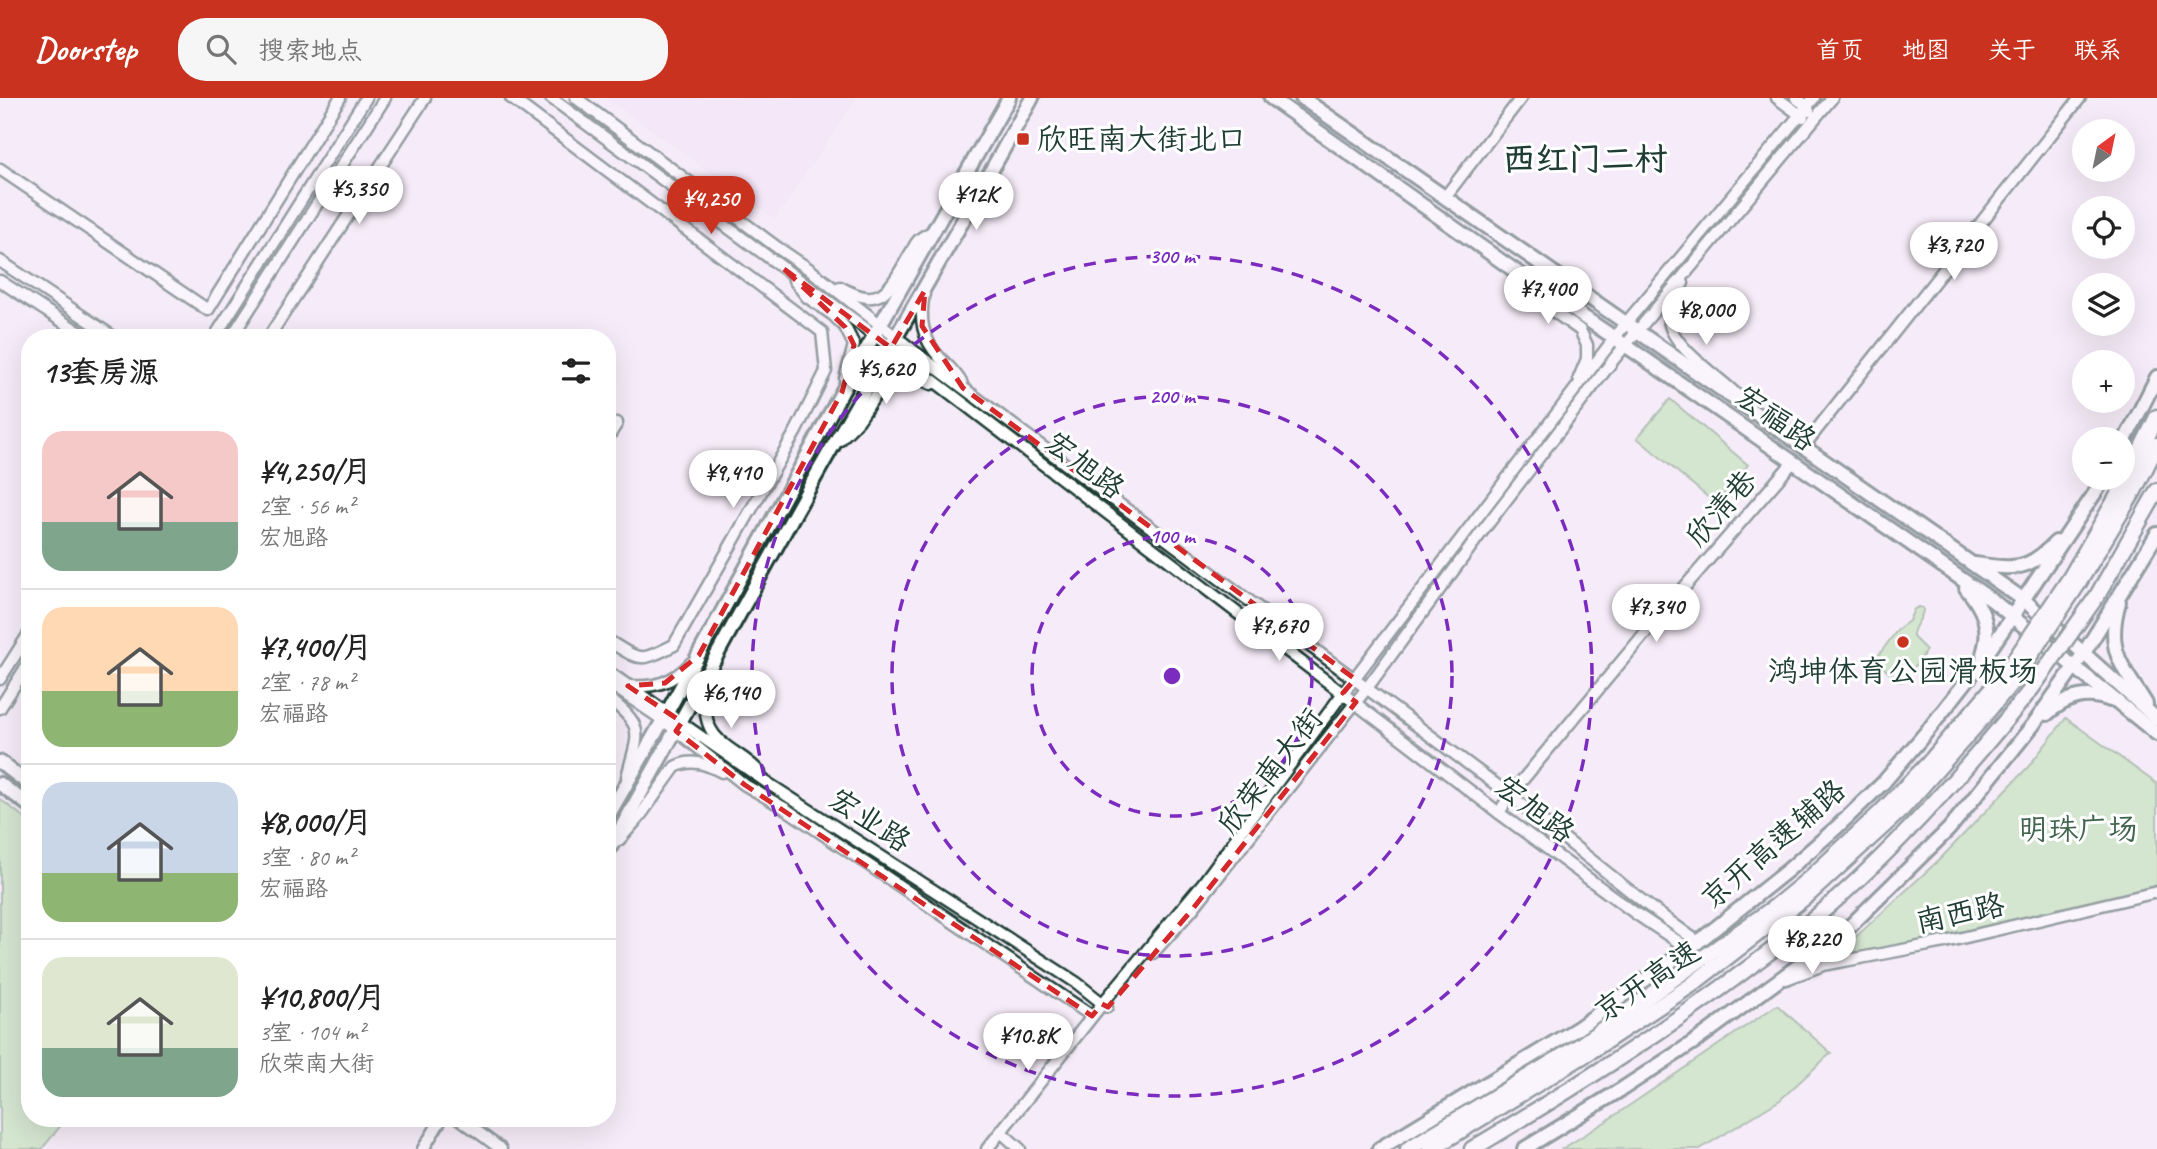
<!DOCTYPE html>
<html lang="zh">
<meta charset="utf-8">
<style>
:root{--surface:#fff;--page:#f6f6f6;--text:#222;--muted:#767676;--line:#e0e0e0;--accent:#c8321e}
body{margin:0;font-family:Caveat,"LXGW WenKai TC",sans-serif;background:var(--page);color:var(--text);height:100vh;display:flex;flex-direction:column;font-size:26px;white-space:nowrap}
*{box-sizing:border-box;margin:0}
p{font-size:23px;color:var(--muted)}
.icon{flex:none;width:38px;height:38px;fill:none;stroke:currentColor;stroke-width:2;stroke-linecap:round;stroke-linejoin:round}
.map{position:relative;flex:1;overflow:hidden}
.panel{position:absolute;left:21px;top:231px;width:595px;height:798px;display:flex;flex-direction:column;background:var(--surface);border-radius:28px;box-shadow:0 7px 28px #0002}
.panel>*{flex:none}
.needle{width:46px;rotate:33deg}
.tools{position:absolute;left:2072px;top:21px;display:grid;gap:14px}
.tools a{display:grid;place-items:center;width:63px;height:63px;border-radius:50%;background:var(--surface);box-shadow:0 7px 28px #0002;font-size:35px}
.price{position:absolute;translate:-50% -60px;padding:0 16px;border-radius:24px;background:#fff;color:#222;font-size:23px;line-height:46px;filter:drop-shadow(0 2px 4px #0008)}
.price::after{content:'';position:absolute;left:50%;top:42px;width:21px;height:16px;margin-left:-10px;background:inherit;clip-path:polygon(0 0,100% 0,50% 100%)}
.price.on{background:var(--accent);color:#fff}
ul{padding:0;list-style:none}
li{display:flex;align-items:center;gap:21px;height:175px;padding:0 21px}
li+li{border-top:2px solid var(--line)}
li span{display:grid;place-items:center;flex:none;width:196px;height:140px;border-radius:21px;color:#555}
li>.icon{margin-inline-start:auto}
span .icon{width:84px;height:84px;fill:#fffc;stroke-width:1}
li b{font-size:30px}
h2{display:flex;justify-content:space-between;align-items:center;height:84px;padding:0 21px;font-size:30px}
header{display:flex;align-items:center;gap:42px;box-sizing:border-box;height:98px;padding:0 35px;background:var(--accent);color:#fff}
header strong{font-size:33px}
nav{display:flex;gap:38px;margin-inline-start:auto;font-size:24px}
.search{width:490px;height:63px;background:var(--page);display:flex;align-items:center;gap:18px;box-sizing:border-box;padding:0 24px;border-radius:28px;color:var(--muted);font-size:26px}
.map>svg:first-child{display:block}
</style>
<header>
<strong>Doorstep</strong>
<div class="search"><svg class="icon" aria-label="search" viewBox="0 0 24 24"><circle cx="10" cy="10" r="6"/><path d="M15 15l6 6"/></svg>搜索地点</div>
<nav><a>首页</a><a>地图</a><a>关于</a><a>联系</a></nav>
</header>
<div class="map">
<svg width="2157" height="1051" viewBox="0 0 2157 1051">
<rect width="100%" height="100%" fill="#f6ecf9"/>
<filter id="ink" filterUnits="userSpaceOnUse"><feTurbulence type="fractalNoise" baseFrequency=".0143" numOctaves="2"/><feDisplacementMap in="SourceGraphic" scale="14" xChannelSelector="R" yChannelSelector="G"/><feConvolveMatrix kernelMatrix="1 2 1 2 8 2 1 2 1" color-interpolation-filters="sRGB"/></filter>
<g filter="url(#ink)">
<path fill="#f0dff5" d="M606,0h251l-82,121z"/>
<g fill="#abdc9d" stroke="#658c68" stroke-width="2">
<path d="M1670,301l78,66 -32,39 -79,-66z"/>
<path d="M1919,509l4,1c1,12 -11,17 -10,29l13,13 -4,7 -19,24 -4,1 -24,-22 23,-31 11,-8 5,-12z"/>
<path d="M2066,620l91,66v108l-200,45 -130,24 33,-28 81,-75 87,-91z"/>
<path d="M0,701l30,23v296h37l-25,31h-42z"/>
<path d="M1777,907l54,48 -51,47 -80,49h-138l43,-27z"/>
</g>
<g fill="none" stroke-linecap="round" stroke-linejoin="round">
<defs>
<g id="minor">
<path d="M511,0l311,234 4,39 -30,60 -122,214c-37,19 -33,15 -67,-5"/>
<path d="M551,0l306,224 642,491 136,100 54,36"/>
<path d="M576,0l202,150 31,21 110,86 591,440 140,112 48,35"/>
<path d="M1777,0l26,19"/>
<path d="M1796,0l11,8 2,5"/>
<path d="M0,71l208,141 132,-212"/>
<path d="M1445,99l76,-99"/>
<path d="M0,163l115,77"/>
<path d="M1513,173l13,21 54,38 7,15v14l-8,19"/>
<path d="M794,182l13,17 26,18 12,12 9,18 -9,34"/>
<path d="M0,183l88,57"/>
<path d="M1683,185c-5,10 -14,24 -14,36 1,27 49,57 68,76"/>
<path d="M840,189c42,25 50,1 70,-33 3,-4 5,-11 9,-14 3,-4 10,-6 14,-9"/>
<path d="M924,196c-5,25 -2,45 16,64 8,8 17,16 22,26"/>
<path d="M214,240l152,-240"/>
<path d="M231,240l154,-240"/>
<path d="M268,240l157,-240"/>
<path d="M607,341l10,-16"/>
<path d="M840,342c6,-7 13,-13 19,-20 20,-29 31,-58 72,-36"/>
<path d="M1803,349l277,-349"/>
<path d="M607,573l162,113 308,199 30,24"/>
<path d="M710,574c-4,24 -11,50 10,69 13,12 29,18 40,32"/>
<path d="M0,581l30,-47"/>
<path d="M607,584l56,38 82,65 38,22 309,209"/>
<path d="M630,588c26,2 43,-4 61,-23"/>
<path d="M607,599c40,31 31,36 20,80"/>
<path d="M0,610l30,-47"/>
<path d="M1499,715l11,-18 146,-175 137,-158"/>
<path d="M619,742l21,-24 35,-49c17,-9 31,-3 47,5"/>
<path d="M1153,855l38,-42 176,-223 114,-155 133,-174 218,-261"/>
<path d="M1786,881l37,-14 122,-23 212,-50"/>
<path d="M459,1020l42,31"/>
<path d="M1001,1034l19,17"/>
<path d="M423,1051l19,-31"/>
<path d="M987,1051l115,-145 101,-121 140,-190 283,-370 188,-225"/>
</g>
<g id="major">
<path d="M1271,0l240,170 114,77 368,256 164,133"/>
<path d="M1302,0l722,502 133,119"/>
<path d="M2123,346l34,-67"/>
<path d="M1975,466c39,5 52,8 81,-22"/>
<path d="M1966,490c17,20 26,40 17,66"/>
<path d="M2119,504c-14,49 3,63 27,102"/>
<path d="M2047,616c19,-17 39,-23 63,-14"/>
<path d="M0,664l30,23"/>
<path d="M0,686l30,22"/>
<path d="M607,720l56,-98 179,-328 167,-294"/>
<path d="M607,755c76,-133 147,-269 223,-402 68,-117 136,-234 202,-353"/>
<path d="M1379,1051l199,-121 120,-86 90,-72 48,-42 47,-45 46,-54 51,-65 125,-186"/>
<path d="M1524,1051l98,-60 75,-49 146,-107 106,-104 84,-104 51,-72 73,-119"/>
</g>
<g id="highway">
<path d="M2070,480l48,-83 39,-78"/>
<path d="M2078,486l56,-93 23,-46"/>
<path d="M2097,498l60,-105"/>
<path d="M1408,1051l171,-103 197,-140 34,-28 70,-65 47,-48 80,-94"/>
<path d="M1431,1051l160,-98 99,-65 118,-91 94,-86 77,-87 37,-45"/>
<path d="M1472,1051c97,-58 193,-118 283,-186 22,-17 46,-33 67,-51 78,-67 146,-144 210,-224"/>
</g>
</defs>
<use href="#minor" stroke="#1f3d34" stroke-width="15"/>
<use href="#major" stroke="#1f3d34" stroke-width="18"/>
<use href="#highway" stroke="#1f3d34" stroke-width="19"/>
<use href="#minor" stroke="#fff" stroke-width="10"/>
<use href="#major" stroke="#fff" stroke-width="12"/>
<use href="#highway" stroke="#fff" stroke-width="14"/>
<defs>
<g id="highway-bridge">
<path d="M2007,573l63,-93"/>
<path d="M2016,579l62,-93"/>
<path d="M2032,590l65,-92"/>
</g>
</defs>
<use href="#highway-bridge" stroke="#1f3d34" stroke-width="19" stroke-linecap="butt"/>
<use href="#highway-bridge" stroke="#fff" stroke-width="14"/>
</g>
</g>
<path d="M0 0H2157V1051H0ZM784,171l107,79 34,-58 -3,36 41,62 392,291 -12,14 13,9 -165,209 -83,96 -6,-3 -10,12 -347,-231 -69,-54 6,-9 -54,-36 37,-3 34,-28 143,-263 9,-32 3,-15 -9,-18z" fill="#f6ecf9" fill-opacity=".55" fill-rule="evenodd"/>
<path fill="none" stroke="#d62828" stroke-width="5" stroke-dasharray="14 9" stroke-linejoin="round" d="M784,171l107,79 34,-58 -3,36 41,62 392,291 -12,14 13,9 -165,209 -83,96 -6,-3 -10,12 -347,-231 -69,-54 6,-9 -54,-36 37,-3 34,-28 143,-263 9,-32 3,-15 -9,-18z"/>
<g fill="none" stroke="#7b2cbf" stroke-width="3.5" stroke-dasharray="12 9">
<circle cx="1172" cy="578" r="140"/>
<circle cx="1172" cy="578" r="280"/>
<circle cx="1172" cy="578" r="420"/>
</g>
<g fill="#c8321e" stroke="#fff" stroke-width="2.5">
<rect x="1016" y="34" width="14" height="14" rx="3.5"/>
<circle cx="1903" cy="544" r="7"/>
</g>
<g text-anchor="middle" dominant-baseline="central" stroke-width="6" stroke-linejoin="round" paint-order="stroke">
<g font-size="30" fill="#1f3d34" stroke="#fff" text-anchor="start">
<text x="1037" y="41">欣旺南大街北口</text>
<text x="1903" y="573" text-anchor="middle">鸿坤体育公园滑板场</text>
</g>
<g font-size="30" fill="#1f3d34" stroke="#fff">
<text transform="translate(1776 320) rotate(35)">宏福路</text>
<text transform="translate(1085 367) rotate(37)">宏旭路</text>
<text transform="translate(1721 410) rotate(-49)">欣清巷</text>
<text transform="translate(1270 673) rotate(-52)">欣荣南大街</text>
<text transform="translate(1535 711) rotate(37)">宏旭路</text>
<text transform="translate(870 722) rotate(33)">宏业路</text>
<text transform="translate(1773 746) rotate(-41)">京开高速辅路</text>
<text transform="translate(1960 815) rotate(-12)">南西路</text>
<text transform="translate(1647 883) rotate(-34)">京开高速</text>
</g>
<g font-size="30" fill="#42654e" stroke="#fff">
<text x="2078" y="731">明珠广场</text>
</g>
<g font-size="33" font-weight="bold" fill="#1f3d34" stroke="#fff">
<text x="1585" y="61">西红门二村</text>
</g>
</g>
<circle cx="1172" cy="578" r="10" fill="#7b2cbf" stroke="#fff" stroke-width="3.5"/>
<g font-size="21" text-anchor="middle" font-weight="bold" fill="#7b2cbf" stroke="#fff" stroke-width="6" stroke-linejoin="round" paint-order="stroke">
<text x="1172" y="165">300 m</text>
<text x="1172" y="305">200 m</text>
<text x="1172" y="445">100 m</text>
</g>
</svg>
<div class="tools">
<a><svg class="needle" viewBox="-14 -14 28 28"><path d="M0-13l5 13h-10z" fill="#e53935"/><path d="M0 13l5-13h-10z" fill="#767676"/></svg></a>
<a><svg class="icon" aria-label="locate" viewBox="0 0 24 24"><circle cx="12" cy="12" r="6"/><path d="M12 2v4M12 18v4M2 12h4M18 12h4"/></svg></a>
<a><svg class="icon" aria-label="layers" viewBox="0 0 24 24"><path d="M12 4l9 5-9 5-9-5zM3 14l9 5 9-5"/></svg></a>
<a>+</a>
<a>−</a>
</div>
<b class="price" style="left:359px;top:128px">¥5,350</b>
<b class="price" style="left:976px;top:134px">¥12K</b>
<b class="price on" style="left:711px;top:138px">¥4,250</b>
<b class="price" style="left:1954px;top:184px">¥3,720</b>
<b class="price" style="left:1548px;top:228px">¥7,400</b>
<b class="price" style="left:1706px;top:249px">¥8,000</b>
<b class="price" style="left:886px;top:308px">¥5,620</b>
<b class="price" style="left:733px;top:412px">¥9,410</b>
<b class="price" style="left:1656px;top:546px">¥7,340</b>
<b class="price" style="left:1279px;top:565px">¥7,670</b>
<b class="price" style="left:731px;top:632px">¥6,140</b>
<b class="price" style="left:1812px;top:878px">¥8,220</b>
<b class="price" style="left:1028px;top:975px">¥10.8K</b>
<section class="panel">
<h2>13套房源<svg class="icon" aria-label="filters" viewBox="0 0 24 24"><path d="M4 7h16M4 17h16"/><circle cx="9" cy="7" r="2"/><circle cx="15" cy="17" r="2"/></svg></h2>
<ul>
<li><span style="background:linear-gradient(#f6c9c9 65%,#7fa58c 0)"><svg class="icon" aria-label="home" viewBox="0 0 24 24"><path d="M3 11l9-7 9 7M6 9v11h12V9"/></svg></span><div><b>¥4,250/月</b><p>2室 · 56 m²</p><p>宏旭路</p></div></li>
<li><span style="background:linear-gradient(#ffd9b3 60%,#8fb573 0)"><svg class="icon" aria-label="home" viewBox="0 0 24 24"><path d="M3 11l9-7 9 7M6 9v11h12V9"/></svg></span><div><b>¥7,400/月</b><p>2室 · 78 m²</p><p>宏福路</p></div></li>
<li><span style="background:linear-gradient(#c9d6e8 65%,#8fb573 0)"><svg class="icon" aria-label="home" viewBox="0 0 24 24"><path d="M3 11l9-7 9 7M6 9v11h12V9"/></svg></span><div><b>¥8,000/月</b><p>3室 · 80 m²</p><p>宏福路</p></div></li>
<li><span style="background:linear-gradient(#dfe7d0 65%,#7fa58c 0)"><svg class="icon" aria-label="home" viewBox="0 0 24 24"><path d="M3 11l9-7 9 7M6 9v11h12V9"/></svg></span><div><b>¥10,800/月</b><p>3室 · 104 m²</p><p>欣荣南大街</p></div></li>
</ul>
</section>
</div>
